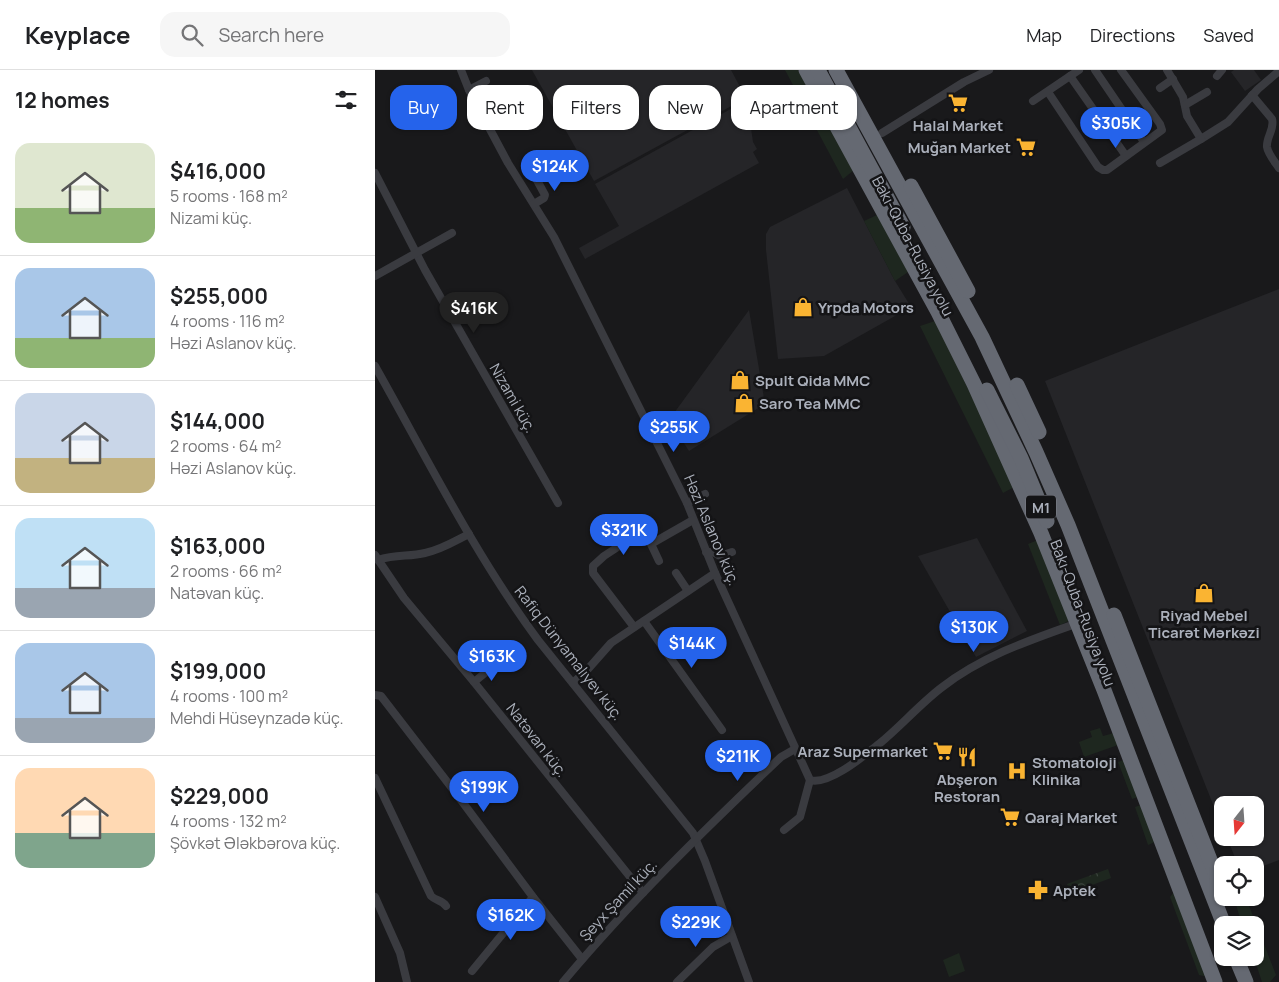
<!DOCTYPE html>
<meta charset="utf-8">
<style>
:root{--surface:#fff;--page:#f6f6f6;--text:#202124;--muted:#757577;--line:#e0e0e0;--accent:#2563eb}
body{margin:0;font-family:Manrope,sans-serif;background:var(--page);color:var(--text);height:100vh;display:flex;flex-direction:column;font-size:19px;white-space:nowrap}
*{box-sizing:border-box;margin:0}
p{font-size:16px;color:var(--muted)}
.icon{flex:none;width:28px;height:28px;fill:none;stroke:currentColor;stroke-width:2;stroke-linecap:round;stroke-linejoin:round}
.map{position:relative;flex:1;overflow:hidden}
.side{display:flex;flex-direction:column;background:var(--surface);width:375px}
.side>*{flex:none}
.guide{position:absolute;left:15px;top:15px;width:475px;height:45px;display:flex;gap:10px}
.needle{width:32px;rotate:197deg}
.buttons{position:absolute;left:839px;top:726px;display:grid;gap:10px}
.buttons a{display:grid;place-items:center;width:50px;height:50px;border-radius:10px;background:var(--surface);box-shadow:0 1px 4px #0004;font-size:25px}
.price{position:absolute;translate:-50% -42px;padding:0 11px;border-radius:18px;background:var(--accent);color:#fff;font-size:16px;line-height:32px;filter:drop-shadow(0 1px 2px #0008)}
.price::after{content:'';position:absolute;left:50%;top:30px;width:15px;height:11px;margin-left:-8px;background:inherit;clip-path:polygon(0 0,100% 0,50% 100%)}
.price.active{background:#222;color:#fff}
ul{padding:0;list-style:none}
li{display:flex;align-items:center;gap:15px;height:125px;padding:0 15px}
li+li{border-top:1px solid var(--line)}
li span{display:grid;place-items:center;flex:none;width:140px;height:100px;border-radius:15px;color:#555}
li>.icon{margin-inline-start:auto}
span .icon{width:60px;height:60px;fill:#fffc;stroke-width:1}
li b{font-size:21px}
h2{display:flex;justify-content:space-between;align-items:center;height:60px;padding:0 15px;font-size:21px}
.pill{padding:0 18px;border-radius:15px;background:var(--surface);box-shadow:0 1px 4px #0004;font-size:18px;line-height:45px}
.pill.active{background:var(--accent);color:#fff}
header{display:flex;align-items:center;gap:30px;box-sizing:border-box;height:70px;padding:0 25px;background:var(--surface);border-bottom:1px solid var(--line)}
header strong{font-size:24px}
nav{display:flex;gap:28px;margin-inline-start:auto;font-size:18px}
.search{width:350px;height:45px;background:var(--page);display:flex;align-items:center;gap:12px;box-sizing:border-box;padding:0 18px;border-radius:15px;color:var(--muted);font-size:19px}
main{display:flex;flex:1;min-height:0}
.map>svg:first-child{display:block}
</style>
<header>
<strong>Keyplace</strong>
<div class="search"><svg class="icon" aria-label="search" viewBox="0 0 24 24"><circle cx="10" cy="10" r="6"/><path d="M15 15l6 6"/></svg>Search here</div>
<nav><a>Map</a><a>Directions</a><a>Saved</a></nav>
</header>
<main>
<section class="side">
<h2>12 homes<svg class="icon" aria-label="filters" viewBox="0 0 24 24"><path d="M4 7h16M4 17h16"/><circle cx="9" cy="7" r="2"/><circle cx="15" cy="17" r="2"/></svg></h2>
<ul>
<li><span style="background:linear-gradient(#dfe7d0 65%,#8fb573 0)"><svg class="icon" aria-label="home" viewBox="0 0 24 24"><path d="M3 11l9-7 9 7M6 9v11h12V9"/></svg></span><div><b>$416,000</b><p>5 rooms · 168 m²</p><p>Nizami küç.</p></div></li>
<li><span style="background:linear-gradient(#a9c7e8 70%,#8fb573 0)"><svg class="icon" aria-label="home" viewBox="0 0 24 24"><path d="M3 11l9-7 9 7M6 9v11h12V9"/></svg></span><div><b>$255,000</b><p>4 rooms · 116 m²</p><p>Həzi Aslanov küç.</p></div></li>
<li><span style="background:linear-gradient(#c9d6e8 65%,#c2b280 0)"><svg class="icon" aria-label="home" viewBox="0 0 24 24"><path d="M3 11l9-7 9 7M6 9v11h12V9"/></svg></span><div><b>$144,000</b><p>2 rooms · 64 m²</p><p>Həzi Aslanov küç.</p></div></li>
<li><span style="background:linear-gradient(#bfe0f5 70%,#9aa5b1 0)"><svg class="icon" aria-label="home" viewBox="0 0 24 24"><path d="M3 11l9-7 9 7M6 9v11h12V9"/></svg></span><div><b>$163,000</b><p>2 rooms · 66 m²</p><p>Natəvan küç.</p></div></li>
<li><span style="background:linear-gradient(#a9c7e8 75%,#9aa5b1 0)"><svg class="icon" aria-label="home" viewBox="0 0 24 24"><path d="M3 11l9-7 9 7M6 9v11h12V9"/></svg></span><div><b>$199,000</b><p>4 rooms · 100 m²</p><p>Mehdi Hüseynzadə küç.</p></div></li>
<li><span style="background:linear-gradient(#ffd9b3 65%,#7fa58c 0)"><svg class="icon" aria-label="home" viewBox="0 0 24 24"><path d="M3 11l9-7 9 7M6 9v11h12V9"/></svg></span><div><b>$229,000</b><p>4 rooms · 132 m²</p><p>Şövkət Ələkbərova küç.</p></div></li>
</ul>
</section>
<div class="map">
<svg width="904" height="912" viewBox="0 0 904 912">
<defs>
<pattern id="forest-crowns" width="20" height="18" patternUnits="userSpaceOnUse" patternTransform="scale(1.25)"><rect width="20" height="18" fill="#1e271f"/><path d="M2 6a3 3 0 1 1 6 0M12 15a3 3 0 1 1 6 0" fill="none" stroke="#3c443e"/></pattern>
</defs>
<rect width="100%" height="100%" fill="#19191b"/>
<g fill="#252528">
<path d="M157,0h199l15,28 -152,83z"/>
<path d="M859,0h20l7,10 -16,11 -14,-19z"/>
<path d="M372,30l6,42 4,7 -4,3 6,11 -174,96 -6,-11 40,-22 -24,-42z"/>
<path d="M472,118l48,93 16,26 -87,49 -46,3 -12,-109v-16l4,-7z"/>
<path d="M904,219v571l-24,9v-4h-17l-11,-27h28v-33h-32l-1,22 -177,-446z"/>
<path d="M374,240l16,94 -76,47 -20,-31z"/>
<path d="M602,468l50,93 -51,26 -58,-101z"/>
</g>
<g fill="#1e271f">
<path d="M410,0h13l56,100 -11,9z"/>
<path d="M502,145l31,57 -13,9 -31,-60z"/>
<path d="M560,251l81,165 -13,7 -83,-167z"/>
<path d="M663,470l33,80 -11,5 -32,-81z"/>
<path d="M725,658l3,8 11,-3 4,12 -34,12 -5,-15 13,-5 -2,-6z"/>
<path d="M749,690l14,37 -6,2 -14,-37z"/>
<path d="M766,735l14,37 -7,3 -13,-38z"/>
<path d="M800,821l33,86 -9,-2 -29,-78z"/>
<path d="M859,828h12l30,77 -6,7h-8l-8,-24h1v-33h-13z"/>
<path d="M584,883l6,18 -16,6 -6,-17z"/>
</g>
<path fill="url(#forest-crowns)" d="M733,799l3,9 -41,15 -3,-9z"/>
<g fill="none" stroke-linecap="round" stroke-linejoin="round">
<g stroke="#3a3b40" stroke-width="8">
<path d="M86,0l8,20 39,73 46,74 133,266 28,70 95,207c18,6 55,-25 69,-36 22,-18 40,-39 62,-56 41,-32 89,-48 137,-65"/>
<path d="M720,0l49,72"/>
<path d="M792,0l16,27 4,19 14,23 27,-17 30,-33 21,-18"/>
<path d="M695,6l56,80"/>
<path d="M842,6l5,-6"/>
<path d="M785,18l13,-9"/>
<path d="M94,20l17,-9"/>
<path d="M673,22l50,75 5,3h4l55,-40 -2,-6 -39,-54"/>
<path d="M877,25l20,24c3,10 -6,18 -5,28 1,7 8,15 12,21"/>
<path d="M658,31l46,-31"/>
<path d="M810,35l22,-13"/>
<path d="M114,57l17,-6"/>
<path d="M507,63l82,-51 25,-12"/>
<path d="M785,93l41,-24"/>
<path d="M157,101l13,24 -1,3 -10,6"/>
<path d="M0,103l50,97 133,233"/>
<path d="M0,206l77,-43"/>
<path d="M0,296c52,92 100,189 163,274l155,193 12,28 44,121"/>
<path d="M312,433l18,-9"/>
<path d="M276,474l8,17"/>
<path d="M331,482h7l7,4 12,-4"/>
<path d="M0,485l29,43 70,84 169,211"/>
<path d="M3,490c18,-6 31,-3 47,-7 16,-3 30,-12 44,-19"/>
<path d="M301,503l12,18"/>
<path d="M269,551l78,109"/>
<path d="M259,557l-41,-54v-7l11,-10 35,-23 5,1 7,10 42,-24"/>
<path d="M99,612l22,-18"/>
<path d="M198,613l15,-14 23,-26 104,-70"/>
<path d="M0,625l6,1 74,96 78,105 49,62"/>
<path d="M0,708l56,118c5,5 11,4 15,10"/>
<path d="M409,760l16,-13 10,-37"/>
<path d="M0,827l25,56 7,29"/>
<path d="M97,901l61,-74"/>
<path d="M188,912c67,-80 142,-153 218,-225l14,-8"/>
<path d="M302,912l36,-35 19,-11"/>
</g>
<g stroke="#656972" stroke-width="15">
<path d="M431,0l132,242 36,72 67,149 63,157 111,292"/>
<path d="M443,0l85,157"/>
<path d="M461,0l146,267 54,115 32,73 156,400"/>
<path d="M536,116l57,105"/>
<path d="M642,315l22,47"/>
<path d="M612,320l34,68 26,63"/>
<path d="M739,545l109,278"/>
<path d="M861,888l10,24"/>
</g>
</g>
<defs>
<symbol id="supermarket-bare" viewBox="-9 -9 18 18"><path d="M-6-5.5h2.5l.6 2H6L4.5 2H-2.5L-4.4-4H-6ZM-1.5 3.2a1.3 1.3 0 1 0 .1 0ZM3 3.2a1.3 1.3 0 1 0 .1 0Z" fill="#fab432" stroke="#141416" stroke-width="2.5" paint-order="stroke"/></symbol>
<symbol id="shop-bare" viewBox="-9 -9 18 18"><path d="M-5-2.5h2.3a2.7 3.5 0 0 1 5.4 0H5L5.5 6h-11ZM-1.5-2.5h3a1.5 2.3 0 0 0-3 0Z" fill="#fab432" stroke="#141416" stroke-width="2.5" paint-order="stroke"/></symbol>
<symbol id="restaurant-bare" viewBox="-9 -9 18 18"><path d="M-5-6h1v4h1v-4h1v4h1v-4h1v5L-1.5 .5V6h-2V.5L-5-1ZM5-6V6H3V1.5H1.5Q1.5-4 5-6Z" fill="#fab432" stroke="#141416" stroke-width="2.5" paint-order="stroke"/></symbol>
<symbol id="hospital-bare" viewBox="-9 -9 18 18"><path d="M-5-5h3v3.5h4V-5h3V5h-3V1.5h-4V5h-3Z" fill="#fab432" stroke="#141416" stroke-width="2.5" paint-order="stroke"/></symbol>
<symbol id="pharmacy-bare" viewBox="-9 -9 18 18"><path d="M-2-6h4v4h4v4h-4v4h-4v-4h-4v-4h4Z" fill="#fab432" stroke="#141416" stroke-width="2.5" paint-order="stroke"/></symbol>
</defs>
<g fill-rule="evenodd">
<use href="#supermarket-bare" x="569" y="19" width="28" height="28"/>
<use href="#supermarket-bare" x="637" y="63" width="28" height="28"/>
<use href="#shop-bare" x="414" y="223" width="28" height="28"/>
<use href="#shop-bare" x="351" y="296" width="28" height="28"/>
<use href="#shop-bare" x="355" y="319" width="28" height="28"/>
<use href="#shop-bare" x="815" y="509" width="28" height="28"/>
<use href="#supermarket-bare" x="554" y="667" width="28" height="28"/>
<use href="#restaurant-bare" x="578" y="673" width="28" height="28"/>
<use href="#hospital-bare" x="628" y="687" width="28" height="28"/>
<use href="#supermarket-bare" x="621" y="733" width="28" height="28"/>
<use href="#pharmacy-bare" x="649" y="806" width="28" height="28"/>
</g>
<g text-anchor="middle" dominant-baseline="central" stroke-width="5" stroke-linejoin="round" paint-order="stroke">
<rect fill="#141416" stroke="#7e818a" stroke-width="1" x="651" y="425.5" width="30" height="23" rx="4"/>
<g font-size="14" font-weight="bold" fill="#abb0bb">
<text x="666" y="437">M1</text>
</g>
<g font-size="15" font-weight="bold" fill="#abb0bb" stroke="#141416" text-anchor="start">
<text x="583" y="55" text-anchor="middle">Halal Market</text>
<text x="636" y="77" text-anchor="end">Muğan Market</text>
<text x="443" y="237">Yrpda Motors</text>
<text x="380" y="310">Spult Qida MMC</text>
<text x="384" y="333">Saro Tea MMC</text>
<text x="829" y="545" text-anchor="middle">Riyad Mebel<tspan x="829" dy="17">Ticarət Mərkəzi</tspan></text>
<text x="553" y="681" text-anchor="end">Araz Supermarket</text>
<text x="657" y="692">Stomatoloji<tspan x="657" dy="17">Klinika</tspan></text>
<text x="592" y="709" text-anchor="middle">Abşeron<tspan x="592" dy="17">Restoran</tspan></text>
<text x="650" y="747">Qaraj Market</text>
<text x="678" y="820">Aptek</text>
</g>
<g font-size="15" fill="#abb0bb" stroke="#141416">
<text transform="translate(538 176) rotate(62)">Bakı-Quba-Rusiya yolu</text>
<text transform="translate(138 328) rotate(60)">Nizami küç.</text>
<text transform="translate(337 460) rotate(67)">Həzi Aslanov küç.</text>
<text transform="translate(708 543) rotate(69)">Bakı-Quba-Rusiya yolu</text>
<text transform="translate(194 583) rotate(52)">Rafiq Dünyamalıyev küç.</text>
<text transform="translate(162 670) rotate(52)">Natəvan küç.</text>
<text transform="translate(243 830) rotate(-47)">Şeyx Şamil küç.</text>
</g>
</g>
</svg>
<div class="buttons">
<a><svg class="needle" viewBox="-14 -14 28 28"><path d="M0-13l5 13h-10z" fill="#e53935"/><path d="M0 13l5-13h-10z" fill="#757577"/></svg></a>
<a><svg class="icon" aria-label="locate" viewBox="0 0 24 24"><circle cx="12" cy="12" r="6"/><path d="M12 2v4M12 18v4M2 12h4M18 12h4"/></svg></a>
<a><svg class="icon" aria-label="layers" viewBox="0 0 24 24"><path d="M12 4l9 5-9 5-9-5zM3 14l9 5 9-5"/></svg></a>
</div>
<b class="price" style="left:741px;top:79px">$305K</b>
<b class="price" style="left:180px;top:122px">$124K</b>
<b class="price active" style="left:99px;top:264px">$416K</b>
<b class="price" style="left:299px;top:383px">$255K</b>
<b class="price" style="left:249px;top:486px">$321K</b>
<b class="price" style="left:599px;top:583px">$130K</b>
<b class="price" style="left:317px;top:599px">$144K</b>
<b class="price" style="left:117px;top:612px">$163K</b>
<b class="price" style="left:363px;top:712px">$211K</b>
<b class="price" style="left:109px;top:743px">$199K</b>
<b class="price" style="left:136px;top:871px">$162K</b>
<b class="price" style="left:321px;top:878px">$229K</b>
<div class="guide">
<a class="pill active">Buy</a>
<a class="pill">Rent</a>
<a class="pill">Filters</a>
<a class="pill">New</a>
<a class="pill">Apartment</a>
</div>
</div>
</main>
